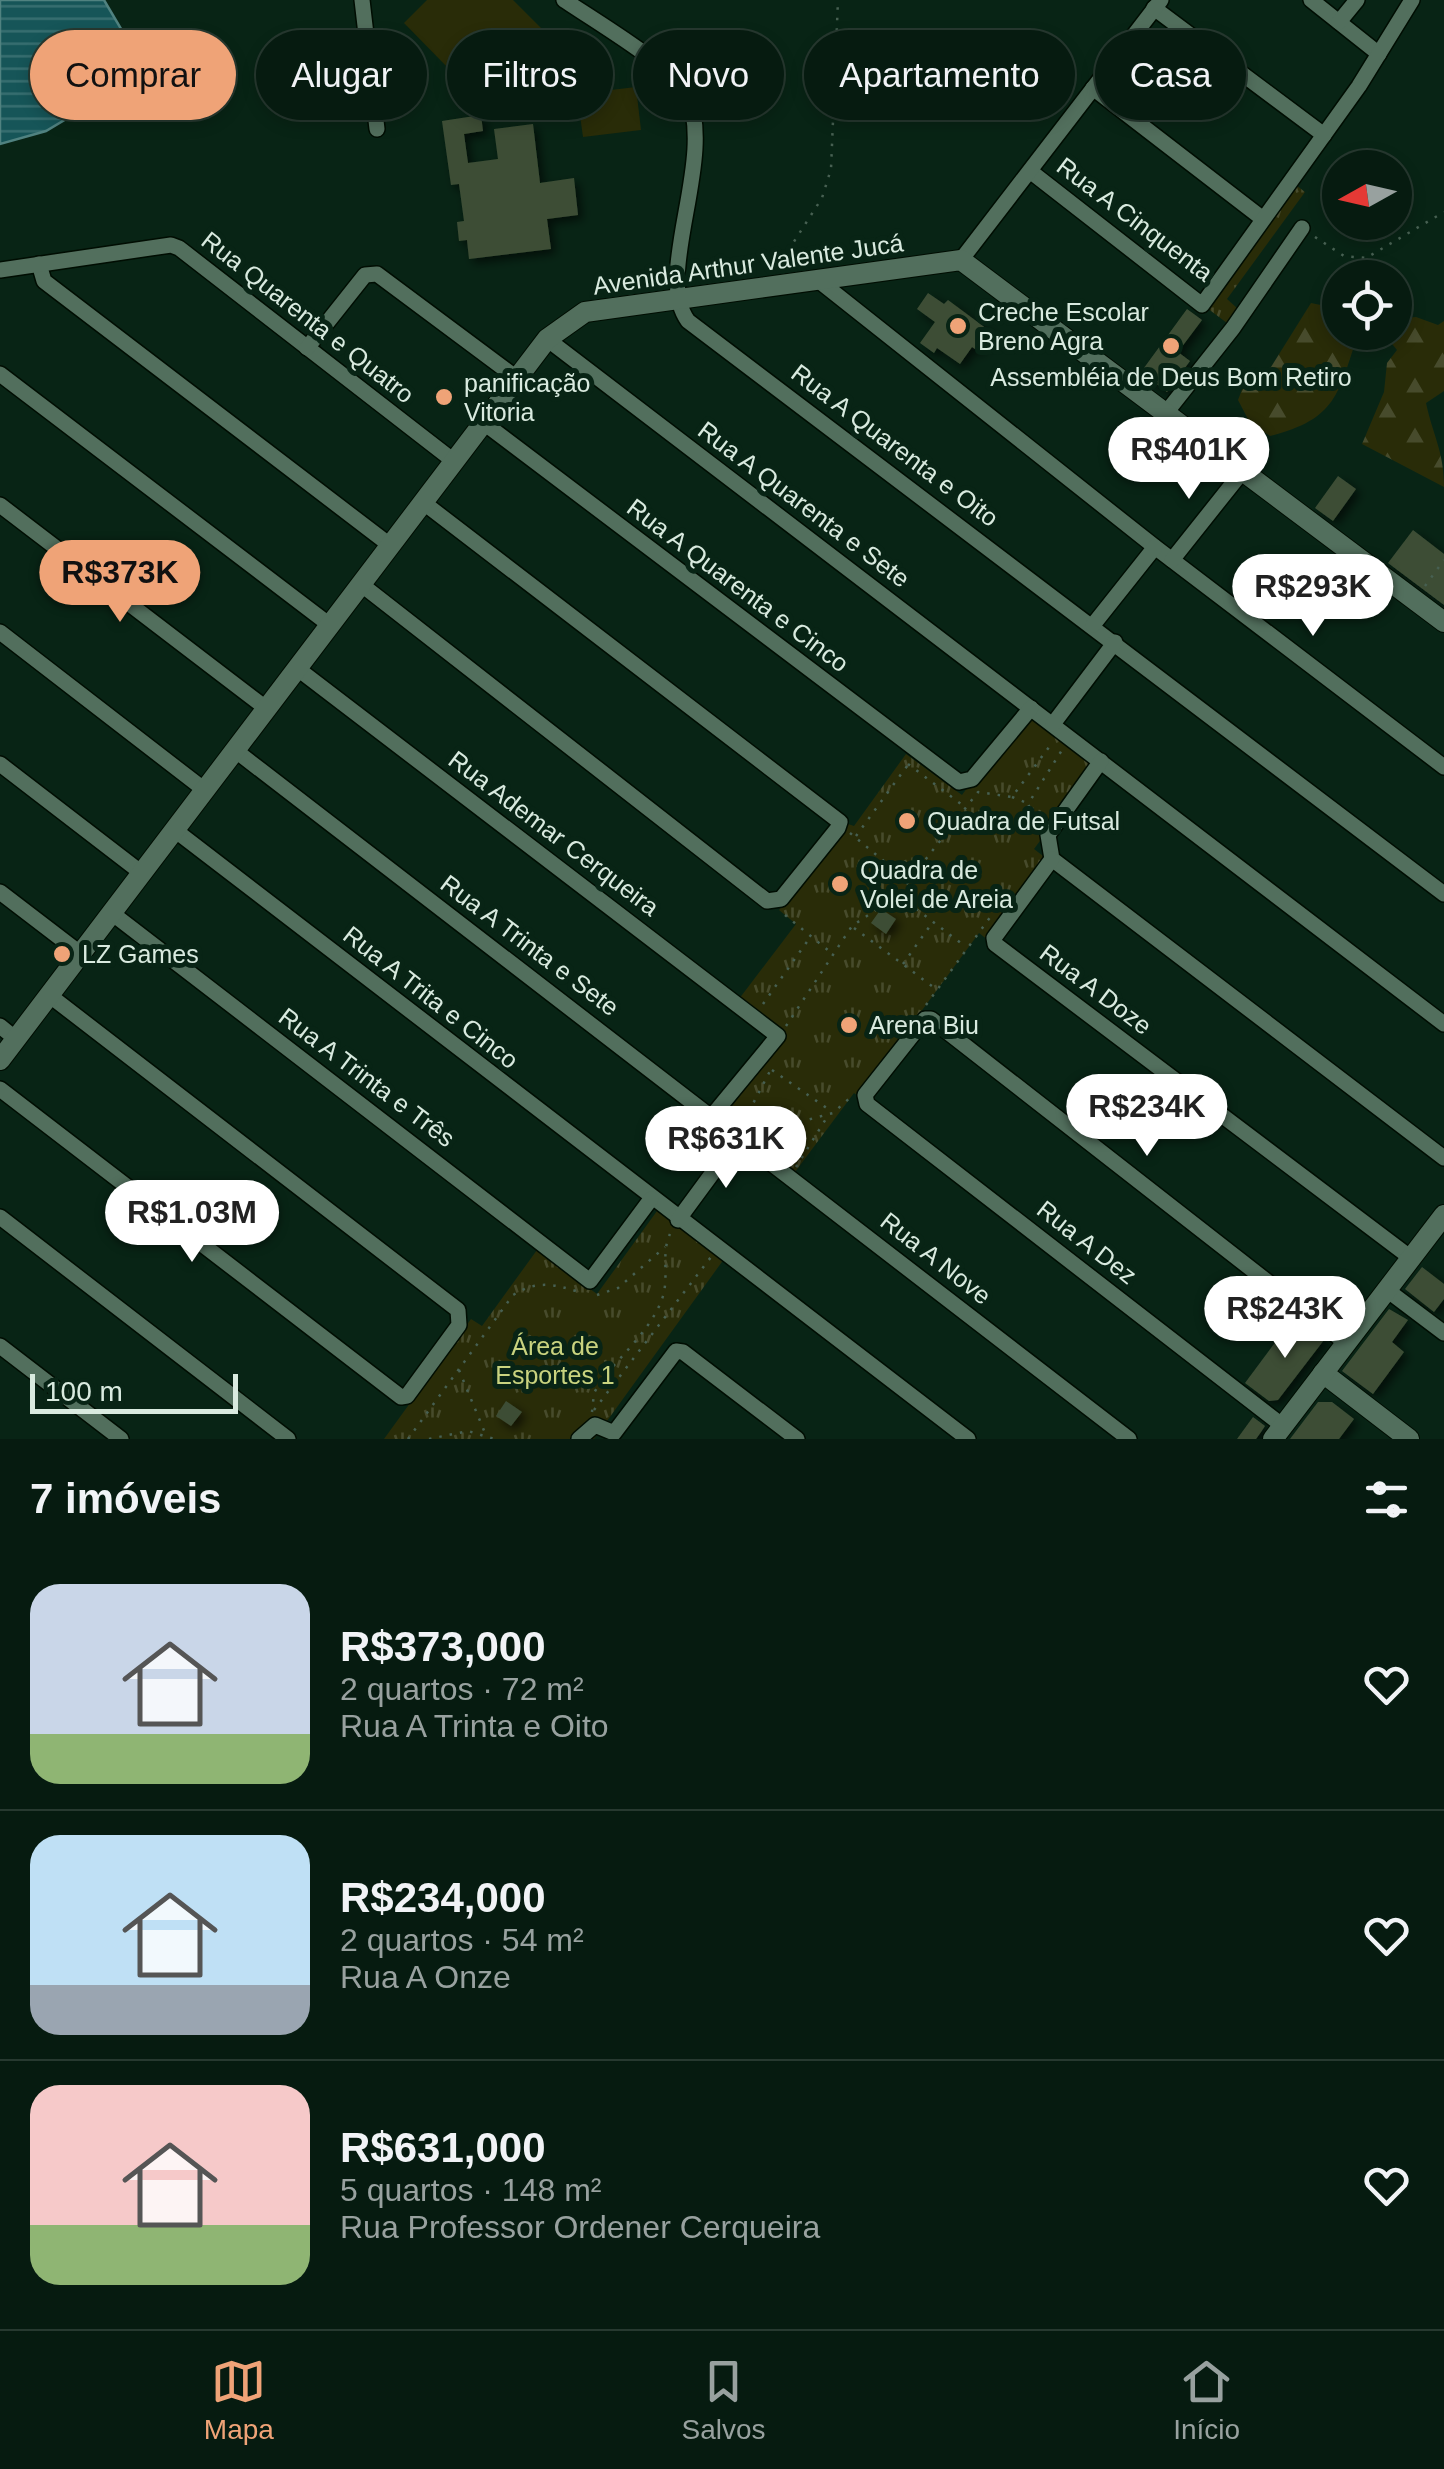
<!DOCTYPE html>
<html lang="pt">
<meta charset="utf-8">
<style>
:root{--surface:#061b10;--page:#0f2419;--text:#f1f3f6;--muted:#98a19f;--line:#273930;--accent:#efa377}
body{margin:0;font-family:Arial,sans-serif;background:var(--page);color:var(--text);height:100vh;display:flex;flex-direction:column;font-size:38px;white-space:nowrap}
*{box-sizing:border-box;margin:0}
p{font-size:32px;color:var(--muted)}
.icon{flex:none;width:55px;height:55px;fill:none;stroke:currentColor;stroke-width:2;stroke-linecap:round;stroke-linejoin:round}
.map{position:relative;height:1439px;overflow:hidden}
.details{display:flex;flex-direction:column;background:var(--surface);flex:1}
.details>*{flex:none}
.banner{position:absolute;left:30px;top:30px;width:1385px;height:90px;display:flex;gap:20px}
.needle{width:65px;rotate:262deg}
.tools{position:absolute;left:1322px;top:150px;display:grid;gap:20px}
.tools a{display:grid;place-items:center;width:90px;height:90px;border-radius:50%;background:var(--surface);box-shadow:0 5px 15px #0003,0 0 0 2px var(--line);font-size:50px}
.scale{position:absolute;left:30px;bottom:25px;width:208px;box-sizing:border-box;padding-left:10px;border:5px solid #d9eadf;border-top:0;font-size:28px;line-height:35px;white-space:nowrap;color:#d9eadf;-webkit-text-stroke:8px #082415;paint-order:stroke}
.price{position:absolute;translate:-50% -85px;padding:0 22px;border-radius:35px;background:#fff;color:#222;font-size:32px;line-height:65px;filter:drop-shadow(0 2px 5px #0008)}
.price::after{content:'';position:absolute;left:50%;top:60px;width:30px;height:22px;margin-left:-15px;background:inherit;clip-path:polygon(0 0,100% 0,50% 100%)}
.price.active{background:var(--accent);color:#111}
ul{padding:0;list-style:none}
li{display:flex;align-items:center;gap:30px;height:250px;padding:0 30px}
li+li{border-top:2px solid var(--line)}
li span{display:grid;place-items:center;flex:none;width:280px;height:200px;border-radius:30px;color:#555}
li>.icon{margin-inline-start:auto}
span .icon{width:120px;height:120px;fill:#fffc;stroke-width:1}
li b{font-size:42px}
h2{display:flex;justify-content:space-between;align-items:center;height:120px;padding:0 30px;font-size:42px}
.chip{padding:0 35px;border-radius:45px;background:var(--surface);box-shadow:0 5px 15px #0003,0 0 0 2px var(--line);font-size:35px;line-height:90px}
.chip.active{background:var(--accent);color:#111}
.dock{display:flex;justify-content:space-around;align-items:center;height:140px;border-top:2px solid var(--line);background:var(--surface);font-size:28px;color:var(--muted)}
.dock a{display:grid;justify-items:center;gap:5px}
.dock .active{color:var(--accent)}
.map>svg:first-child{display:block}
</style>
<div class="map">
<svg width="1444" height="1439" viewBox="0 0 1444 1439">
<defs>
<pattern id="forest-firs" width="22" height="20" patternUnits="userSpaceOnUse" patternTransform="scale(2.5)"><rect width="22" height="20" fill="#292c08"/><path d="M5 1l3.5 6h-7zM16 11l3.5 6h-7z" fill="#474b2c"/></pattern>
<pattern id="park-tufts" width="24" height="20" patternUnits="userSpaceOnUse" patternTransform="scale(2.5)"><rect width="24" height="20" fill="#292c08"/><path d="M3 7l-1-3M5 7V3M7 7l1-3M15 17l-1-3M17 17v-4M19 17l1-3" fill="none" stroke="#474b2c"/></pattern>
<pattern id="water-rules" width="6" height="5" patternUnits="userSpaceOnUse" patternTransform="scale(2.5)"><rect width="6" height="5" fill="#165558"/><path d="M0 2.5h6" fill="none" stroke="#376e70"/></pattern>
<filter id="shadow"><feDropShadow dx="4.5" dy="4.5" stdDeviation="5" flood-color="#0009"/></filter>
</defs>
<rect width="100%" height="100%" fill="#082415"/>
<g fill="#292c08">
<path d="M427,0h86l49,49 -67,67 -91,-93z"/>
<path d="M636,87l5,43 -58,7 -6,-43z"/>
</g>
<path fill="url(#forest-firs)" d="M1311,303l29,6v23h55v-13l21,-2 22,8 6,-4v70l-18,12c7,33 18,48 18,84l-82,-43 22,-52 3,-29 10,-13 -13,-16h-26c-20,60 -21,85 -88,102l-20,-13 -12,-23 7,-18 26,-15z"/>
<g fill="url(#park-tufts)">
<path d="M1292,182l13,10 -78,107 11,10 -11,14 -24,-18z"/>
<path d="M1026,708l72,54 -64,87 13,10 -59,81 -9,-7 -59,80 5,9 -60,79 -11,-8 -59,79 -71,-55 61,-82 -46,-36 57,-75 -17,-14 66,-87 9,3 52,-72 56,41z"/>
<path d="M657,1211l67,48 -130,180h-210l87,-120 11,7 55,-76 60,44z"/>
</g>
<path fill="url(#water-rules)" stroke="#508280" stroke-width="2.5" d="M0,0h104l42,71 -100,60 -46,13z"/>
<g fill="#3e4e36" filter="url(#shadow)">
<path d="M481,115l2,16 -19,3 4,29 30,-4 -4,-30 39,-5 7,59 34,-5 4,37 -31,4 4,30 -82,10 -2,-19 -8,1 -2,-19 7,-1 -5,-37 -8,1 -9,-64z"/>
<path d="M928,293l16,11 4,-4 43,32 -13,19 -6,-4 -12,17 -23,-16 -3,5 -14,-10 15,-21 -18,-13z"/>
<path d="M1187,309l15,11 -24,32 12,9 -23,31 -26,-20z"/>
<path d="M1338,476l18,13 -23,32 -18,-13z"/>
<path d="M1413,530l31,24v51l-56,-42z"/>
<path d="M881,909l15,10 -10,15 -15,-11z"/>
<path d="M1422,1267l22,17v15l-10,13 -29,-23z"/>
<path d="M1389,1309l19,11 -16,22 12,10 -31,42 -31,-23z"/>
<path d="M1294,1317l30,23 -46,60 -9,1 -24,-18z"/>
<path d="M506,1401l16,11 -11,14 -15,-10z"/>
<path d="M1318,1402h14l22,17 -15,20h-49z"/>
<path d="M1253,1417l12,9 -4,6 -5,7h-19z"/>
</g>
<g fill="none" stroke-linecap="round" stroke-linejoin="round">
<defs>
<g id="minor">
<path d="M362,0l15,129"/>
<path d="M564,0c27,18 110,68 123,93 30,66 -34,181 1,228l756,573"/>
<path d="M1311,0l68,54"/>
<path d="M1154,8l170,127"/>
<path d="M1339,22l18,-22"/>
<path d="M1093,88l170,131"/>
<path d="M1030,171l172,134 157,-219 53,-86"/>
<path d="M961,260l200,-260"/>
<path d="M39,264l5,17 347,265"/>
<path d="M0,270l171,-25 8,3 276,214"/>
<path d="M818,280l337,267 289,220"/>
<path d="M547,339l897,685"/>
<path d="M307,348l58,-73 12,-1 141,105"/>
<path d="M0,374l331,252"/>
<path d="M1165,414l68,-86 69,-100"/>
<path d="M484,423l475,359 13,-3 59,-71"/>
<path d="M0,505l267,204"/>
<path d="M1172,560l70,-88"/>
<path d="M362,585l405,316 14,-2 57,-71 2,-6 -416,-319"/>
<path d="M1093,625l62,-78"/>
<path d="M0,632l206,159"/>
<path d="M298,669l480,367 -66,80"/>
<path d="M1053,724l62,-82"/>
<path d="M236,751l893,688"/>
<path d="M1101,761l-53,74 4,24 392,299"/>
<path d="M0,764l143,110"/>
<path d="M176,831l792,608"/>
<path d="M1052,859l-58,79 1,6 416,314"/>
<path d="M0,892l81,62"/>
<path d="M113,914l477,367 61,-82"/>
<path d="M0,1026l16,13"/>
<path d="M0,1089l401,308 6,-1 52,-71 -1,-15 -409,-315"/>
<path d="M0,1217l288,222"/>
<path d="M678,1220l61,-83"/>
<path d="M1387,1290l57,43"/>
<path d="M0,1346l121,93"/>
<path d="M1283,1426l-416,-322 -2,-9 60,-76h6l415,324"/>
<path d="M579,1439l16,-14 19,8 62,-82 7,1 114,87"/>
</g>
<g id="tertiary">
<path d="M0,1060l547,-721 38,-27 376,-52 483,362"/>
<path d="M1323,1373l86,66"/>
<path d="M1273,1439l171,-224"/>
</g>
</defs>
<use href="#minor" stroke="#000d02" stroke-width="18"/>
<use href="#tertiary" stroke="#000d02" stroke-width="22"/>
<g stroke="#476052" stroke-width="2.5" stroke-dasharray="2.5 8" stroke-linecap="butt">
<path d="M1315,237l29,19 22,2 78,-46"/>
<path d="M777,268l45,-70 9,-29 7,-169"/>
<path d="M1425,586l19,-26"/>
<path d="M908,764l57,43"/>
<path d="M1012,797l15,6"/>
<path d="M1039,826l-11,-22 34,-54"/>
<path d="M850,833l41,34 7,28 68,52"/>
<path d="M856,836l54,-74"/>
<path d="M785,915l44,36"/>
<path d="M854,928l82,61"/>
<path d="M903,964l29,-41"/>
<path d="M763,1004l48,-68"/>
<path d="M926,1005l84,-115"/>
<path d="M786,1026l66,-100 46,-31 80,-103 34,5 40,-54"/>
<path d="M772,1070l59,41"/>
<path d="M744,1121l26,-50"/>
<path d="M786,1129l3,31"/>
<path d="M759,1133l74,-20 19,-17"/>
<path d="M796,1167l33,-53"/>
<path d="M597,1295l21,-7 47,-41"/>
<path d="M459,1370l26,63"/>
<path d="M594,1410l117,-153"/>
<path d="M592,1412l2,-19 8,-14c20,-24 52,-53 61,-83 6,-20 -2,-44 7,-62"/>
<path d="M408,1439l105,-144c24,-15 41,-11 66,-3"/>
<path d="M429,1439l39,-8 26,8"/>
</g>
<use href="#minor" stroke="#526f5d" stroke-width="15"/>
<use href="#tertiary" stroke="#526f5d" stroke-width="20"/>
</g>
<g fill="#efa377" stroke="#082415" stroke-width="4">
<circle cx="958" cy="326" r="10"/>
<circle cx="1171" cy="346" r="10"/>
<circle cx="444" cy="397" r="10"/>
<circle cx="907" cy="821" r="10"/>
<circle cx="840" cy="884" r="10"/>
<circle cx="62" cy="954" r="10"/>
<circle cx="849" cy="1025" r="10"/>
</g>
<g text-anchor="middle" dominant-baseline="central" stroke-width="10" stroke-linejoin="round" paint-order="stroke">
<g font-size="25" fill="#d9eadf" stroke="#082415">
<text transform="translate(1135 219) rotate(37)">Rua A Cinquenta</text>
<text transform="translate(748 264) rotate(-8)">Avenida Arthur Valente Jucá</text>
<text transform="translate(308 317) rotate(38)">Rua Quarenta e Quatro</text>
<text transform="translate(895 445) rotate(37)">Rua A Quarenta e Oito</text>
<text transform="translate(804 504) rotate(37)">Rua A Quarenta e Sete</text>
<text transform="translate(738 585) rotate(37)">Rua A Quarenta e Cinco</text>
<text transform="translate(554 833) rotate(37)">Rua Ademar Cerqueira</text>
<text transform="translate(530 945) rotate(37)">Rua A Trinta e Sete</text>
<text transform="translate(1096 989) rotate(37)">Rua A Doze</text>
<text transform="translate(431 997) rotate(38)">Rua A Trita e Cinco</text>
<text transform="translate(367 1077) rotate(37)">Rua A Trinta e Três</text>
<text transform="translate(1087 1242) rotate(38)">Rua A Dez</text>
<text transform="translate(936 1258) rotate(38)">Rua A Nove</text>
</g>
<g font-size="25" fill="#d9eadf" stroke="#082415" text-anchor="start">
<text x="978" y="312">Creche Escolar<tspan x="978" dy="29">Breno Agra</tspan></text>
<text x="1171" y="377" text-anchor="middle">Assembléia de Deus Bom Retiro</text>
<text x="464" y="383">panificação<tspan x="464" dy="29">Vitoria</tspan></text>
<text x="927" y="821">Quadra de Futsal</text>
<text x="860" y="870">Quadra de<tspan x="860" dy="29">Volei de Areia</tspan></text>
<text x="82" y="954">LZ Games</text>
<text x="869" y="1025">Arena Biu</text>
</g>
<g font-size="25" fill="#c9d37f" stroke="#082415">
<text x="555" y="1346">Área de<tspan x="555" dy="29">Esportes 1</tspan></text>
</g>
</g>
</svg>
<div class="tools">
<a><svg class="needle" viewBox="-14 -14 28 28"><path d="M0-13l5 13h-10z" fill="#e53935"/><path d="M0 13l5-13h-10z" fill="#98a19f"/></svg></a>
<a><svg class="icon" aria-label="locate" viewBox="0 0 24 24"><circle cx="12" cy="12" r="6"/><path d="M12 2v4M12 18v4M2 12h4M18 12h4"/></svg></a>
</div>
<div class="scale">100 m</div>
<b class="price" style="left:1189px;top:502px">R$401K</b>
<b class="price active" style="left:120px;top:625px">R$373K</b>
<b class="price" style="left:1313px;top:639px">R$293K</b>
<b class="price" style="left:1147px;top:1159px">R$234K</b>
<b class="price" style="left:726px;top:1191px">R$631K</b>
<b class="price" style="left:192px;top:1265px">R$1.03M</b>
<b class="price" style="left:1285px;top:1361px">R$243K</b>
<div class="banner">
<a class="chip active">Comprar</a>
<a class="chip">Alugar</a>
<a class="chip">Filtros</a>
<a class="chip">Novo</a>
<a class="chip">Apartamento</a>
<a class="chip">Casa</a>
</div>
</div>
<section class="details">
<h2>7 imóveis<svg class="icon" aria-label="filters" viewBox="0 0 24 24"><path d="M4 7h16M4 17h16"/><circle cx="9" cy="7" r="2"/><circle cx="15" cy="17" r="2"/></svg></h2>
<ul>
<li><span style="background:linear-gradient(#c9d6e8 75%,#8fb573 0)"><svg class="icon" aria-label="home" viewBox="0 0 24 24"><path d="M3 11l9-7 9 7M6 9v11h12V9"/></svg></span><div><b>R$373,000</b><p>2 quartos · 72 m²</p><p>Rua A Trinta e Oito</p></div><svg class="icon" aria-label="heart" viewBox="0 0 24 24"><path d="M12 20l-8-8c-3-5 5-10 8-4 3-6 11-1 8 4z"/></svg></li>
<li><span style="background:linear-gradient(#bfe0f5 75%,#9aa5b1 0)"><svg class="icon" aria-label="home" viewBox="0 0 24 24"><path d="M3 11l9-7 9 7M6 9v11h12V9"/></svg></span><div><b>R$234,000</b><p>2 quartos · 54 m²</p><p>Rua A Onze</p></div><svg class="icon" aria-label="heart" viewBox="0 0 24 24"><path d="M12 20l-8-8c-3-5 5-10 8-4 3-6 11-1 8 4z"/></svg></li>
<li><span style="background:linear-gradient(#f6c9c9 70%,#8fb573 0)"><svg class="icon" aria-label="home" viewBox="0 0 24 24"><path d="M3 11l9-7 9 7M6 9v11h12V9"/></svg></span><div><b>R$631,000</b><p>5 quartos · 148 m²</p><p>Rua Professor Ordener Cerqueira</p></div><svg class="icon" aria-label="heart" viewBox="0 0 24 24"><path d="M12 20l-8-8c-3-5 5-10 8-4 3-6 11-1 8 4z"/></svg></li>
</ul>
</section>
<nav class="dock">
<a class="active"><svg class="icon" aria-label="map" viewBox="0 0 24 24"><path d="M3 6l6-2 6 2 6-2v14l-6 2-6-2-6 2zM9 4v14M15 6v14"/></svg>Mapa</a>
<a><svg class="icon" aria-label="saved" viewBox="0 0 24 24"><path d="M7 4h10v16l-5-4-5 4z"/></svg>Salvos</a>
<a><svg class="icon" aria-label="home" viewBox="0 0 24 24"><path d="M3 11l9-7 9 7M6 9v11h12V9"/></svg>Início</a>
</nav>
